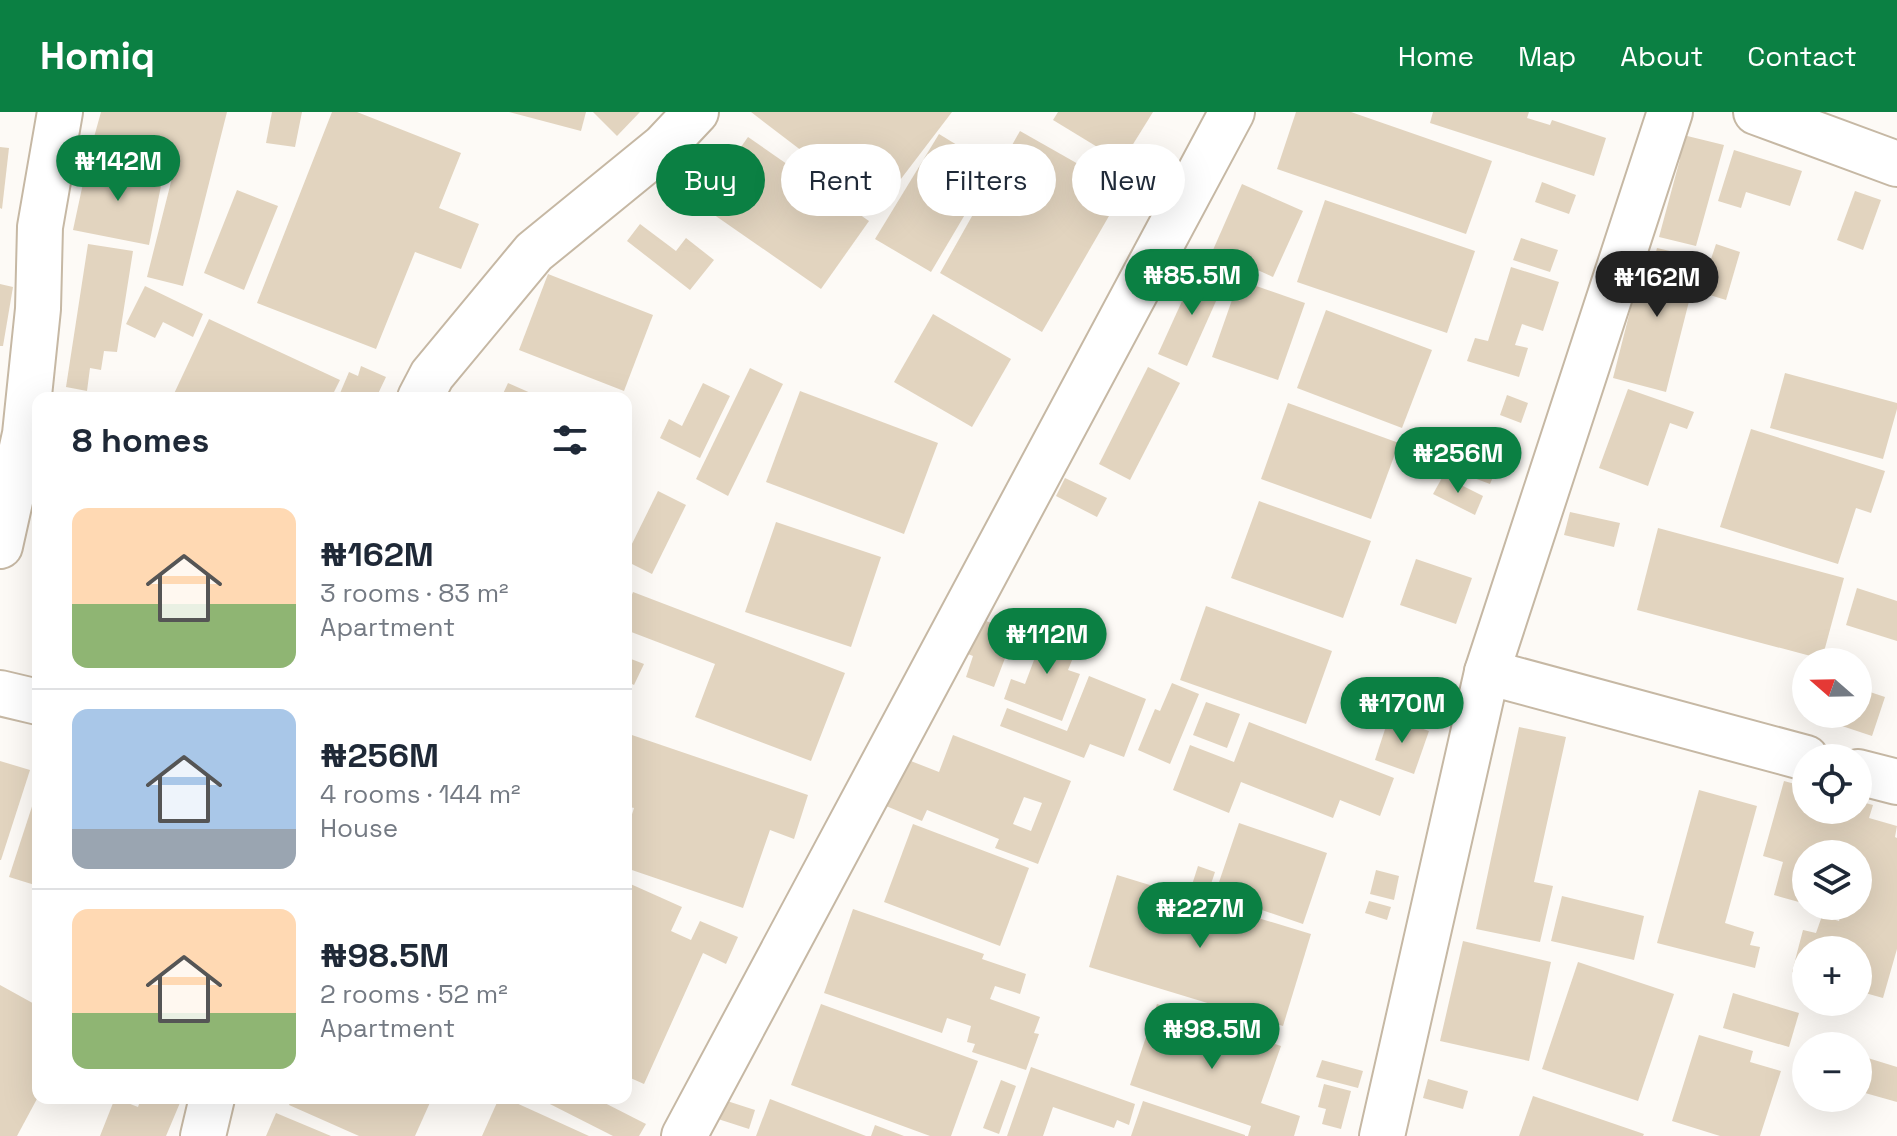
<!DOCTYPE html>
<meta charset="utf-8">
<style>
:root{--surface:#fff;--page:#f6f6f7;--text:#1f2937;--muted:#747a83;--line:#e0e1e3;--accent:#0b8043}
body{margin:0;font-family:"Space Grotesk",sans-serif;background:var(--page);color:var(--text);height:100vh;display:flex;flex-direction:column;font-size:30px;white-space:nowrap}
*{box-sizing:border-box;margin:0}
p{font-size:26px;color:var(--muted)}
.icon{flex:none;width:44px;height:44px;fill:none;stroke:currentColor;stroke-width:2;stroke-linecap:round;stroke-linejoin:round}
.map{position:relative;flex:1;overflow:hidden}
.side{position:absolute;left:32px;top:280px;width:600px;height:712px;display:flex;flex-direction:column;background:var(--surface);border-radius:16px;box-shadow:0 8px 32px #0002}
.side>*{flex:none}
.guide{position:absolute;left:656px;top:32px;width:760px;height:72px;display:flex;gap:16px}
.needle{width:52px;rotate:290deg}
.tools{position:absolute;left:1792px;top:536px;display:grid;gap:16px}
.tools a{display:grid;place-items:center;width:80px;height:80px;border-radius:50%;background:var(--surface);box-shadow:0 8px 32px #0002;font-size:40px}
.price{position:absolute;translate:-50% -68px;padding:0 18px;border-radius:28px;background:var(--accent);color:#fff;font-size:26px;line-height:52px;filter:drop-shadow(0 2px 4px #0008)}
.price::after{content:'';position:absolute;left:50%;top:48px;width:24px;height:18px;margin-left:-12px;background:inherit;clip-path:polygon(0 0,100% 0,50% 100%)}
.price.current{background:#222;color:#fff}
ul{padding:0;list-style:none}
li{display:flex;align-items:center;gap:24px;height:200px;padding:0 40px}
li+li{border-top:2px solid var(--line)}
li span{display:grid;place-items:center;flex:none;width:224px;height:160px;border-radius:16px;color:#555}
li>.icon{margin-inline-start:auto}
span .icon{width:96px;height:96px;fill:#fffc;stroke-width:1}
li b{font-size:34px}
h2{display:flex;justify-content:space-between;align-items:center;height:96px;padding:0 40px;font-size:34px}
.tag{padding:0 28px;border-radius:36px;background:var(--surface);box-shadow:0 8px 32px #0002;font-size:28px;line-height:72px}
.tag.current{background:var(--accent);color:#fff}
header{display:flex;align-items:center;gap:48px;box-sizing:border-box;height:112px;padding:0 40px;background:var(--accent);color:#fff}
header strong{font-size:38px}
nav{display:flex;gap:44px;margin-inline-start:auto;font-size:28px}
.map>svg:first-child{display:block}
</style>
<header>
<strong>Homiq</strong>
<nav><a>Home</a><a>Map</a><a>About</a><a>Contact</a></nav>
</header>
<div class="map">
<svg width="1897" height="1024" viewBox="0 0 1897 1024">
<rect width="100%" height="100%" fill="#fdfaf6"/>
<g fill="#e2d4bf" fill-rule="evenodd">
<path d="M101,0h126l-44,174 -36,-9 27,-107 -83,-22z"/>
<path d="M272,0h30l-7,35 -29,-4z"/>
<path d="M332,0h25l104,41 -22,55 40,16 -18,45 -46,-17 -39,97 -119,-46z"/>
<path d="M509,0h77l-5,19z"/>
<path d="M593,0h47l-23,24z"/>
<path d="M751,0h201l-74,97z"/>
<path d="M1058,0h95l-31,50 -69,-42z"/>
<path d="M1296,0h55l141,49 -26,73 -189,-65z"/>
<path d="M1433,0h96l-2,6 23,7 2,-5 54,18 -12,38 -164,-53z"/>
<path d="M1020,19l104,59 -82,142 -102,-59z"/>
<path d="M1675,21l49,12 -28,101 -37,-9 21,-78 -11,-3z"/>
<path d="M939,22l54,33 -62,105 -56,-33z"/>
<path d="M748,25l121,84 -48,68 -121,-84z"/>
<path d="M0,35l9,1 -7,61 -2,-1z"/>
<path d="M1734,38l68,21 -12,35 -44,-14 -5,16 -23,-7z"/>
<path d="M88,48l75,16 -14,69 -76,-15z"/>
<path d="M1542,70l34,13 -7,19 -34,-12z"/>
<path d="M1242,72l61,27 -30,66 -60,-27z"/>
<path d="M237,78l41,16 -34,84 -40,-17z"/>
<path d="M1855,79l26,9 -18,50 -26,-10z"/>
<path d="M1325,88l150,51 -28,82 -150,-51z"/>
<path d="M640,112l36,27 10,-13 28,22 -24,30 -63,-49z"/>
<path d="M1521,126l37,12 -8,22 -37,-12z"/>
<path d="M88,132l45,7 -16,101 -13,-1 -3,19 -11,-2 -3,23 -21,-4z"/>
<path d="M1716,132l24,8 -14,48 -26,-8z"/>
<path d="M1657,136l43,10 -34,134 -53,-14 31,-122 10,3z"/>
<path d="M1511,155l48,15 -16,49 -21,-7 -7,21 13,3 -9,29 -52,-16 8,-23 13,3z"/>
<path d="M1197,156l28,13 -38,85 -29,-12z"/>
<path d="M548,162l105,41 -29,76 -105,-41z"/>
<path d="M1239,168l66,23 -27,77 -66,-23z"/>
<path d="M0,172l13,3 -10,59h-3z"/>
<path d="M145,174l58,28 -10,23 -30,-15 -8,16 -29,-14z"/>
<path d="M1326,198l106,40 -30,78 -105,-40z"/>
<path d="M933,202l78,45 -39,68 -78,-45z"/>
<path d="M209,207l131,61 -9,18h-159z"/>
<path d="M361,254l25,11 -10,21h-38l11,-26 9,4z"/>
<path d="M1148,255l32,16 -50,97 -31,-16z"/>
<path d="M750,256l33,16 -55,112 -32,-17z"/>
<path d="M1785,261l112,30v6l-14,50 -113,-31z"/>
<path d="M508,271l34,15h-41z"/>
<path d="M703,271l27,13 -30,62 -40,-20 9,-19 13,7z"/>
<path d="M1628,277l66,23 -7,17 -17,-6 -22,63 -49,-18z"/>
<path d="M800,279l138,52 -34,91 -138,-52z"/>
<path d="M1507,283l21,8 -7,20 -21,-8z"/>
<path d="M1288,291l111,40 -28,76 -110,-40z"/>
<path d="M1443,317l60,24 -13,31 -59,-22z"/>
<path d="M1751,317l134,42 -14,42 -15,-5 -18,56 -118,-37z"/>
<path d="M1443,364l40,20 -8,19 -42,-21z"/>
<path d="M1065,366l42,20 -10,19 -41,-21z"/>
<path d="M658,379l28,14 -34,69 -26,-13v-5z"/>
<path d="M1259,389l112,40 -28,77 -112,-40z"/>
<path d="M1570,400l50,11 -6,24 -50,-12z"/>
<path d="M776,410l105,35 -30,90 -106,-35z"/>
<path d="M1658,416l186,50 -22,81 -185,-49z"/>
<path d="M1416,447l56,19 -16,46 -56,-19z"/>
<path d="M1857,476l40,13v40l-51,-16z"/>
<path d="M633,480l212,81 -34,88 -116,-44 20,-53 -89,-34v-20z"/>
<path d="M1206,494l126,45 -26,73 -126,-44z"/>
<path d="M973,504l42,16 -21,55 -28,-10 7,-21 -13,-5z"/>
<path d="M1035,515l44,16 -11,27 12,4 -18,47 -58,-22 7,-20 14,5 12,-32 -9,-5z"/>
<path d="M626,545l18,7 -10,21 -8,-4z"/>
<path d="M1089,564l57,23 -22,58 -34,-13 -6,14 -84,-32 7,-18 60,23z"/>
<path d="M1172,571l27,11 -29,70 -32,-14 17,-41 5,2z"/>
<path d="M1858,576l27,9 -13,39 -63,-21 49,-1z"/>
<path d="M1206,590l34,12 -13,34 -34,-13z"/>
<path d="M1389,605l40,14 -15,43 -39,-14z"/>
<path d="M1249,610l145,56 -14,38 -40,-16 -7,18 -92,-36 -12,31 -56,-23 17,-45 44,17z"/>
<path d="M1519,615l47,10 -32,145 19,4 -13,56 -64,-13z"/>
<path d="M626,621l182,62 -14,44 -24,-9 -27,78 -117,-40v-35l8,-25 -8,-2z"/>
<path d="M953,623l118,46 -33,83 -43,-16 4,-9 -72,-29 -5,11 -43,-18 19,-47 41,16zM1024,685l18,6 -11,28 -18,-7z"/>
<path d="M0,649l30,9 -29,90h-1z"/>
<path d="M1784,669l22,6v23h52v-9l15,4 -4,13 28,8 -2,11 2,1v111l-14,49 -25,-7v-41h-52v26l-14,-4 11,-42 13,3 6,-17 17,5 4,-15h15v-52h-52v50l-32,-9 9,-33 -20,-6z"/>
<path d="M38,676v98l-29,-9z"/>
<path d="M1699,678l58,16 -32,117 29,9 -4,13 10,2 -5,21 -98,-25z"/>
<path d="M1239,711l88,30 -24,71 -88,-30z"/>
<path d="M913,712l116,44 -29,78 -116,-44z"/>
<path d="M1198,754l17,6 -8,24 -17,-5z"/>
<path d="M1376,758l23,6 -5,24 -24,-6z"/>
<path d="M1117,763l194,59 -28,92 -194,-59z"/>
<path d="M626,770l56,25 -11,24 20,9 9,-19 38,16 -12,27 -23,-11 -59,131 -18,-8z"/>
<path d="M1562,784l82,20 -10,44 -83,-19z"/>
<path d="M1369,789l22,6 -4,13 -22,-7z"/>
<path d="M853,797l131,45 -2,5 44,15 -6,20 -25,-8 -5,13 50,18 -6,16 5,1 -13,36 -54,-18 3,-8 -8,-2 4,-16 -24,-8 -5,15 -118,-40z"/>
<path d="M1463,829l88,21 -22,99 -89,-20z"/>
<path d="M1578,850l96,32 -36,107 -96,-32z"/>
<path d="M0,873l38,21v91l-21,39h-17z"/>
<path d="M1733,881l66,20 -10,34 -66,-19z"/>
<path d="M821,892l157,57 -27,75h-21l-139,-51z"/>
<path d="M1157,892l124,42 -20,57 39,13 -6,20h-46l3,-10 -121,-41z"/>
<path d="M1699,923l54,16 -3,11 31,9 -21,65h-40l-48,-15z"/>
<path d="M1858,943l39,12v35l-39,-11z"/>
<path d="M1322,948l41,11 -5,17 -42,-11z"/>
<path d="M1031,955l104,37 -6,21 -12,-5 -3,8 -61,-21 -10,29h-36z"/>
<path d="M1428,967l40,12 -5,18 -40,-11z"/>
<path d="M1001,968l15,6 -17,48 -16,-6z"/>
<path d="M1324,972l27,7 -10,38 -19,-5 4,-15 -8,-2z"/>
<path d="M1533,984l111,38 -1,2h-124z"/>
<path d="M115,986l23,9 3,-9h41l-16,38h-66z"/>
<path d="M292,986h140l-17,38h-56l-70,-31z"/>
<path d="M499,986h6l84,38h-107z"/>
<path d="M538,986h57l51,26 -7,12h-26z"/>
<path d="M770,987l96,37h-110z"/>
<path d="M724,988l31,10 -6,19 -31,-10z"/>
<path d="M1143,989l102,34v1h-114z"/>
<path d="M276,1001l55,23h-65z"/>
<path d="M875,1013l29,11h-33z"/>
</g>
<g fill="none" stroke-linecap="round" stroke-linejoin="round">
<defs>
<g id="minor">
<path d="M1756,0l141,52"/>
<path d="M420,286l12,-23 102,-123 130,-106 32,-34"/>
<path d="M0,434l25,-112 13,-125 2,-82 20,-115"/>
<path d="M1487,560l319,86"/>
<path d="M0,581l38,9"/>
<path d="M1858,660l39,10"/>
<path d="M203,1024l9,-38"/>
<path d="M684,1024l548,-1024"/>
<path d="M1382,1024l105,-464 183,-560"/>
</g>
</defs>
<use href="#minor" stroke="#c6b8a4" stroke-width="48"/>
<use href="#minor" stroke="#fff" stroke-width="44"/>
</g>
</svg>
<div class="tools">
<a><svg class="needle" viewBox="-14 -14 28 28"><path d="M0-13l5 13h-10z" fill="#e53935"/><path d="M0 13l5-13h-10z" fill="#747a83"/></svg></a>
<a><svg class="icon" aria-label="locate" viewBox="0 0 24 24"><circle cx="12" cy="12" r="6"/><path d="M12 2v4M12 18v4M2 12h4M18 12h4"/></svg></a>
<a><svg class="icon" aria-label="layers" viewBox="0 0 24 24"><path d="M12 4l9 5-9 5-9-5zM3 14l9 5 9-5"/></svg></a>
<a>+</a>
<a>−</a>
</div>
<b class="price" style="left:118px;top:91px">₦142M</b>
<b class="price" style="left:1192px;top:205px">₦85.5M</b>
<b class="price current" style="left:1657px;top:207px">₦162M</b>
<b class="price" style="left:1458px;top:383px">₦256M</b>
<b class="price" style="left:1047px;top:564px">₦112M</b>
<b class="price" style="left:1402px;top:633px">₦170M</b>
<b class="price" style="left:1200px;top:838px">₦227M</b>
<b class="price" style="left:1212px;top:959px">₦98.5M</b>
<div class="guide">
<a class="tag current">Buy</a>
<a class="tag">Rent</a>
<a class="tag">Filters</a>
<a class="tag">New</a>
</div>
<section class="side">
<h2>8 homes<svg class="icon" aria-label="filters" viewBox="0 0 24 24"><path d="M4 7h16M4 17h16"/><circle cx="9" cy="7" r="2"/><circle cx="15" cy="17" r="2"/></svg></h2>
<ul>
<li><span style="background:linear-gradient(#ffd9b3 60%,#8fb573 0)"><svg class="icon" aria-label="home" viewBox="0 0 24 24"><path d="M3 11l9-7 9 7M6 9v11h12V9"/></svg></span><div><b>₦162M</b><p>3 rooms · 83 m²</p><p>Apartment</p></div></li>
<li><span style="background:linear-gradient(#a9c7e8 75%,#9aa5b1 0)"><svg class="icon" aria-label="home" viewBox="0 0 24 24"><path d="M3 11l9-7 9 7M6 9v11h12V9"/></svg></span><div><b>₦256M</b><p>4 rooms · 144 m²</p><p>House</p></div></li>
<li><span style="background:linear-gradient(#ffd9b3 65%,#8fb573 0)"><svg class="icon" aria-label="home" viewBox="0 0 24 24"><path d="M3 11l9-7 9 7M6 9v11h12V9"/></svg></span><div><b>₦98.5M</b><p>2 rooms · 52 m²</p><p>Apartment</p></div></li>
</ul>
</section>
</div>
